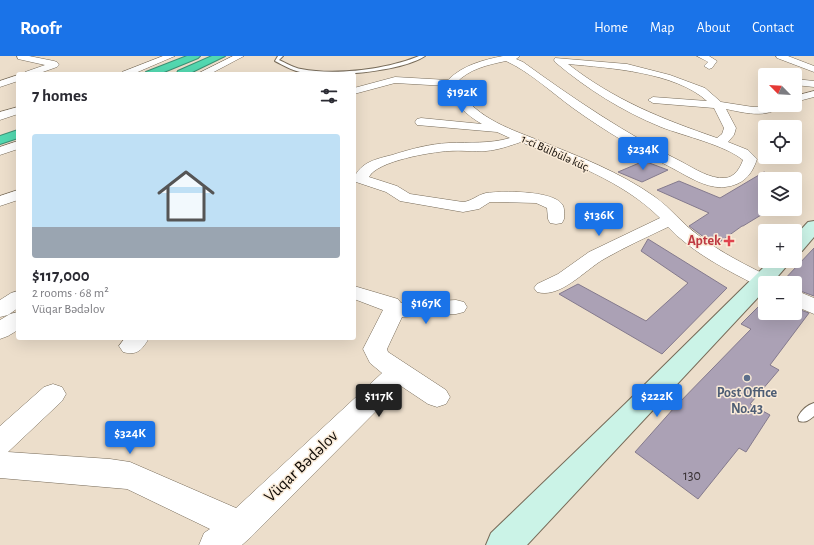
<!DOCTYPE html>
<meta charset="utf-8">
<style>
:root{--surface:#fff;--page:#f7f7f7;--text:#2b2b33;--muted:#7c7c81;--line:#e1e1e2;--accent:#1a73e8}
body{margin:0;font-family:"Alegreya Sans",sans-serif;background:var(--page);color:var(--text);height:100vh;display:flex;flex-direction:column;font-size:15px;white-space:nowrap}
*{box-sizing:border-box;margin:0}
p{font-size:13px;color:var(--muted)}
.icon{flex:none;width:22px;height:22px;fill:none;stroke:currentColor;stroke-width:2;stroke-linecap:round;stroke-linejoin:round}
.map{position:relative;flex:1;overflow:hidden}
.sheet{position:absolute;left:16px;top:16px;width:340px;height:268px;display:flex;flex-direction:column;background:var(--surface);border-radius:4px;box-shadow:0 4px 16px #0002}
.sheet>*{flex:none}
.needle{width:26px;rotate:294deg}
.fabs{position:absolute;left:758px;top:12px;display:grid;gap:8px}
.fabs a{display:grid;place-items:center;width:44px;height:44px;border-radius:4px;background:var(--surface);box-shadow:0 4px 16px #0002;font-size:20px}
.price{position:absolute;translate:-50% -34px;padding:0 9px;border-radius:4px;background:var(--accent);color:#fff;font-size:13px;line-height:26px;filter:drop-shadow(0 1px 2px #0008)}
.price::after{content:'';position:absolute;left:50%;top:24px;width:12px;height:9px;margin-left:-6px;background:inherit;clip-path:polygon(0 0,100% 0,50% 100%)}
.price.on{background:#222;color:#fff}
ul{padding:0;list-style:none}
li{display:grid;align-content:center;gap:8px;height:212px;padding:0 16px}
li+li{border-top:1px solid var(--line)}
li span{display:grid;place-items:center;height:124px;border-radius:4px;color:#555}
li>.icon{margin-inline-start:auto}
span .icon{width:72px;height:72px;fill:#fffc;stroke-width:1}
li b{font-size:17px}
h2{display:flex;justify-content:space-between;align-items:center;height:48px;padding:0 16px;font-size:17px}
header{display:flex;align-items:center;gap:24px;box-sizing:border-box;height:56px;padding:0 20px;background:var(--accent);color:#fff}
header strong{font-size:19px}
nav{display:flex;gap:22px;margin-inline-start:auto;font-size:14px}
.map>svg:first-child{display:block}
</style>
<header>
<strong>Roofr</strong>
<nav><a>Home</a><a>Map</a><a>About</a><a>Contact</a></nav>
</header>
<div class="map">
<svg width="814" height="489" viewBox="0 0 814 489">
<rect width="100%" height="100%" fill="#ecdecb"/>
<g fill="#aba1b5" stroke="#847a8d">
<path d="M644,105l24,9 -26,12 -24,-10z"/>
<path d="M764,116l19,7h-18v30h6l-28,17h-1l-25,18 -12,-6 -16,-12 20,-13 -52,-23 22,-9 41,17z"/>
<path d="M648,183l79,49 -65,66 -103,-60 19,-10 68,37 42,-38 -47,-32z"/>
<path d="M814,192v48l-19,-7v-6h-14z"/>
<path d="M765,244v13h30v-5l14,5 -39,52 9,5 -29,34 20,11 -24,37 -7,-4 -41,51 -63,-47 39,-44 77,-79 -10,-5z"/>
</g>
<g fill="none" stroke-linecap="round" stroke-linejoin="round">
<defs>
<g id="lane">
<path d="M278,0h5l-4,4c7,3 15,8 22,9 35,7 87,0 118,-13h6c-24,16 -97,22 -125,16 -9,-2 -17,-7 -25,-11z"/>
<path d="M814,347v13c-5,4 -8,7 -15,5l-1,-4c3,-6 9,-12 16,-14z"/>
</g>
<g id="street">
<path d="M17,0h12l25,5 3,1 2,3 -2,2 -20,7h-14l2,-2 20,-7 -27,-6z"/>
<path d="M163,0h12l-42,18h-13l2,-2z"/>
<path d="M233,0h11l-34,18h-13z"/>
<path d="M503,0h17l-4,3 7,3c51,37 103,72 159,100 13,7 28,17 43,16 10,-1 15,-10 18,-18 -18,-15 -59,-24 -82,-33 -39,-16 -74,-38 -106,-65l-1,-2 1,-2 72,6 43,11 35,13 16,14 32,5 28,-2c-12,15 -40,7 -55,4l10,19 -2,7 -6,7 20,8 9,9c-5,16 -14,26 -32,28 -18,2 -36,-10 -51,-18 -35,-18 -69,-38 -101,-61 -22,-16 -43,-36 -67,-47 -19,4 -37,8 -50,22 15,33 51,45 82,57 40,16 82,32 117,57 16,11 27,27 43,38 23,18 50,31 76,44l3,4h-12v6l-5,-2c-33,-17 -66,-33 -92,-60 -21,10 -43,20 -64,32 -19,11 -44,40 -67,33l-3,-4 3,-4 21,-10 31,-22 71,-34c-37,-37 -91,-56 -139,-76 -12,4 -23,8 -35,9 -13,1 -25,-1 -37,0 -18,1 -72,10 -80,26l28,9 13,8 53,8c9,-1 14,-7 23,-9 16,-2 65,-3 76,11 3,4 2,10 2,15l-2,4 -6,1 -6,-1 -2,-4 -1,-11 -11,-5 -38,-1h-8l-11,7 -16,3 -63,-11 -14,-9 -30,-10 -2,-4c7,-16 22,-19 38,-23 19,-6 37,-11 57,-12 21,-1 40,1 61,-5l-13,-6 -80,-7 -2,-3 2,-3 4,-1 61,6c-16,-9 -28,-21 -35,-38l-52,-3 -41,11v-6l41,-11 53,3c15,-15 35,-20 55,-24zM568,8c42,4 107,8 139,37l-54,-4 -5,3 5,3 61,5 10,20 -2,6 -5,4c-55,-19 -103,-38 -149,-74z"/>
<path d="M697,0h12l8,5 -5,7 -3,1 -5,-3 4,-4z"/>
<path d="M776,0h12l26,10v6l-37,-14z"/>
<path d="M18,19v6l-18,6v-6z"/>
<path d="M795,23l19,2v6l-19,-2z"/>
<path d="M814,35v6l-19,5v-6z"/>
<path d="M18,51v7l-18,6v-8z"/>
<path d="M18,85v8l-18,6v-8z"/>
<path d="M18,134v10l-18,6v-10z"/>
<path d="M354,230l44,13 3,4 55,-3 8,2 3,5 -3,5 -8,2 -54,3 -15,32 1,3 58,38 4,7 -4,7 -9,3 -9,-3 -27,-18 -150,151 -9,8h-43l5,-12 6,-4 -83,-40 -127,-11v-52l44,-39 9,-3 9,3 4,7 -4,7 -54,51 102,7 20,3 106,46 146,-135 -12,-10 -7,-14 20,-39 -29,-11z"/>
<path d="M795,234l19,8v16l-19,-8z"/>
<path d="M18,235v17l-10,7 -8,2v-17l11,-7z"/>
<path d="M18,256v18l-10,6 -8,3v-19l10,-6z"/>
<path d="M125,282h24c-7,12 -12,18 -26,14l-4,-6z"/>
</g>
<g id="secondary">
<path d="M814,165v16l-12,14 -7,2v-17l13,-14z"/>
<path d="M770,205h21l-19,22h-7v7l-238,255h-41l5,-12 134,-129z"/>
</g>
<g id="highway">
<path d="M187,0h13l-2,2 -39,16h-14l1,-2z"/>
<path d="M212,0h13l-37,18 -11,-1 1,-2z"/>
<path d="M18,74v8l-18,6v-8z"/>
</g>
</defs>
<use href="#lane" stroke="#776b59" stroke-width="2"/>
<use href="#street" stroke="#776b59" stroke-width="1"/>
<use href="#secondary" stroke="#776b59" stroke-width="2"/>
<use href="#highway" stroke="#3c9074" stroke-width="2"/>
<use href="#lane" fill="#fff" fill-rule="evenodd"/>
<use href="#street" fill="#fff" fill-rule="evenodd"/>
<use href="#secondary" fill="#cbf3e7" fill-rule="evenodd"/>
<use href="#highway" fill="#53d8b0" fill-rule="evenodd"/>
</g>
<path fill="#e0444e" stroke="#faebd8" stroke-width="1.5" d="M727 179h4v4h4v4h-4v4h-4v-4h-4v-4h4z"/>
<circle fill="#5c6f8a" stroke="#faebd8" stroke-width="1.5" cx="747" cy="322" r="4"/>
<g text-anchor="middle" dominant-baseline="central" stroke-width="3" stroke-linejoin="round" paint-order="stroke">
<g font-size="12" fill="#100b06" stroke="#faebd8">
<text transform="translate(556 97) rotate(24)">1-ci Bülbülə küç.</text>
</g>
<g font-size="14" font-weight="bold" fill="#be3a42" stroke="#faebd8" text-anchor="end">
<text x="721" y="185">Aptek</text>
</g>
<g font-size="14" font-weight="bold" fill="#4e5e75" stroke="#faebd8">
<text x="747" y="337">Post Office<tspan x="747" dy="16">No.43</tspan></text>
</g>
<g font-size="14" fill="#373032">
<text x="692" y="420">130</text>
</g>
<g font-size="17" fill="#100b06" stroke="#faebd8">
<text transform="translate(301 410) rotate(-44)">Vüqar Bədəlov</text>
</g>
</g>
</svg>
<div class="fabs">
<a><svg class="needle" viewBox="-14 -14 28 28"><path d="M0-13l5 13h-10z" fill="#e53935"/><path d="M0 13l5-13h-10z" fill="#7c7c81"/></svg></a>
<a><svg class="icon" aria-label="locate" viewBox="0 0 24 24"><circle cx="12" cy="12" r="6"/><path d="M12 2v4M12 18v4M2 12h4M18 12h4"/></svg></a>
<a><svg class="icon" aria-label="layers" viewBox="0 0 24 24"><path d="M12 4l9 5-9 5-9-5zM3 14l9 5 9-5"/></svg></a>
<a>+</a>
<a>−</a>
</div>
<b class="price" style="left:462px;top:58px">$192K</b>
<b class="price" style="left:643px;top:115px">$234K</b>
<b class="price" style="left:599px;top:181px">$136K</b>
<b class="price" style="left:426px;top:269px">$167K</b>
<b class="price on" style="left:379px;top:362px">$117K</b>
<b class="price" style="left:657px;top:362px">$222K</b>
<b class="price" style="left:130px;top:399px">$324K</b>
<section class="sheet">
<h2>7 homes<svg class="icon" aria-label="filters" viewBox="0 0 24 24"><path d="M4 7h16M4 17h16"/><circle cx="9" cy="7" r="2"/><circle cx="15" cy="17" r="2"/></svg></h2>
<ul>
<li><span style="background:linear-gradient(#bfe0f5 75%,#9aa5b1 0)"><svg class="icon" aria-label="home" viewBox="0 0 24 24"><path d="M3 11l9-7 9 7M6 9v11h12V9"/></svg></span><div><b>$117,000</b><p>2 rooms · 68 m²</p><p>Vüqar Bədəlov</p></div></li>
</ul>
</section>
</div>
